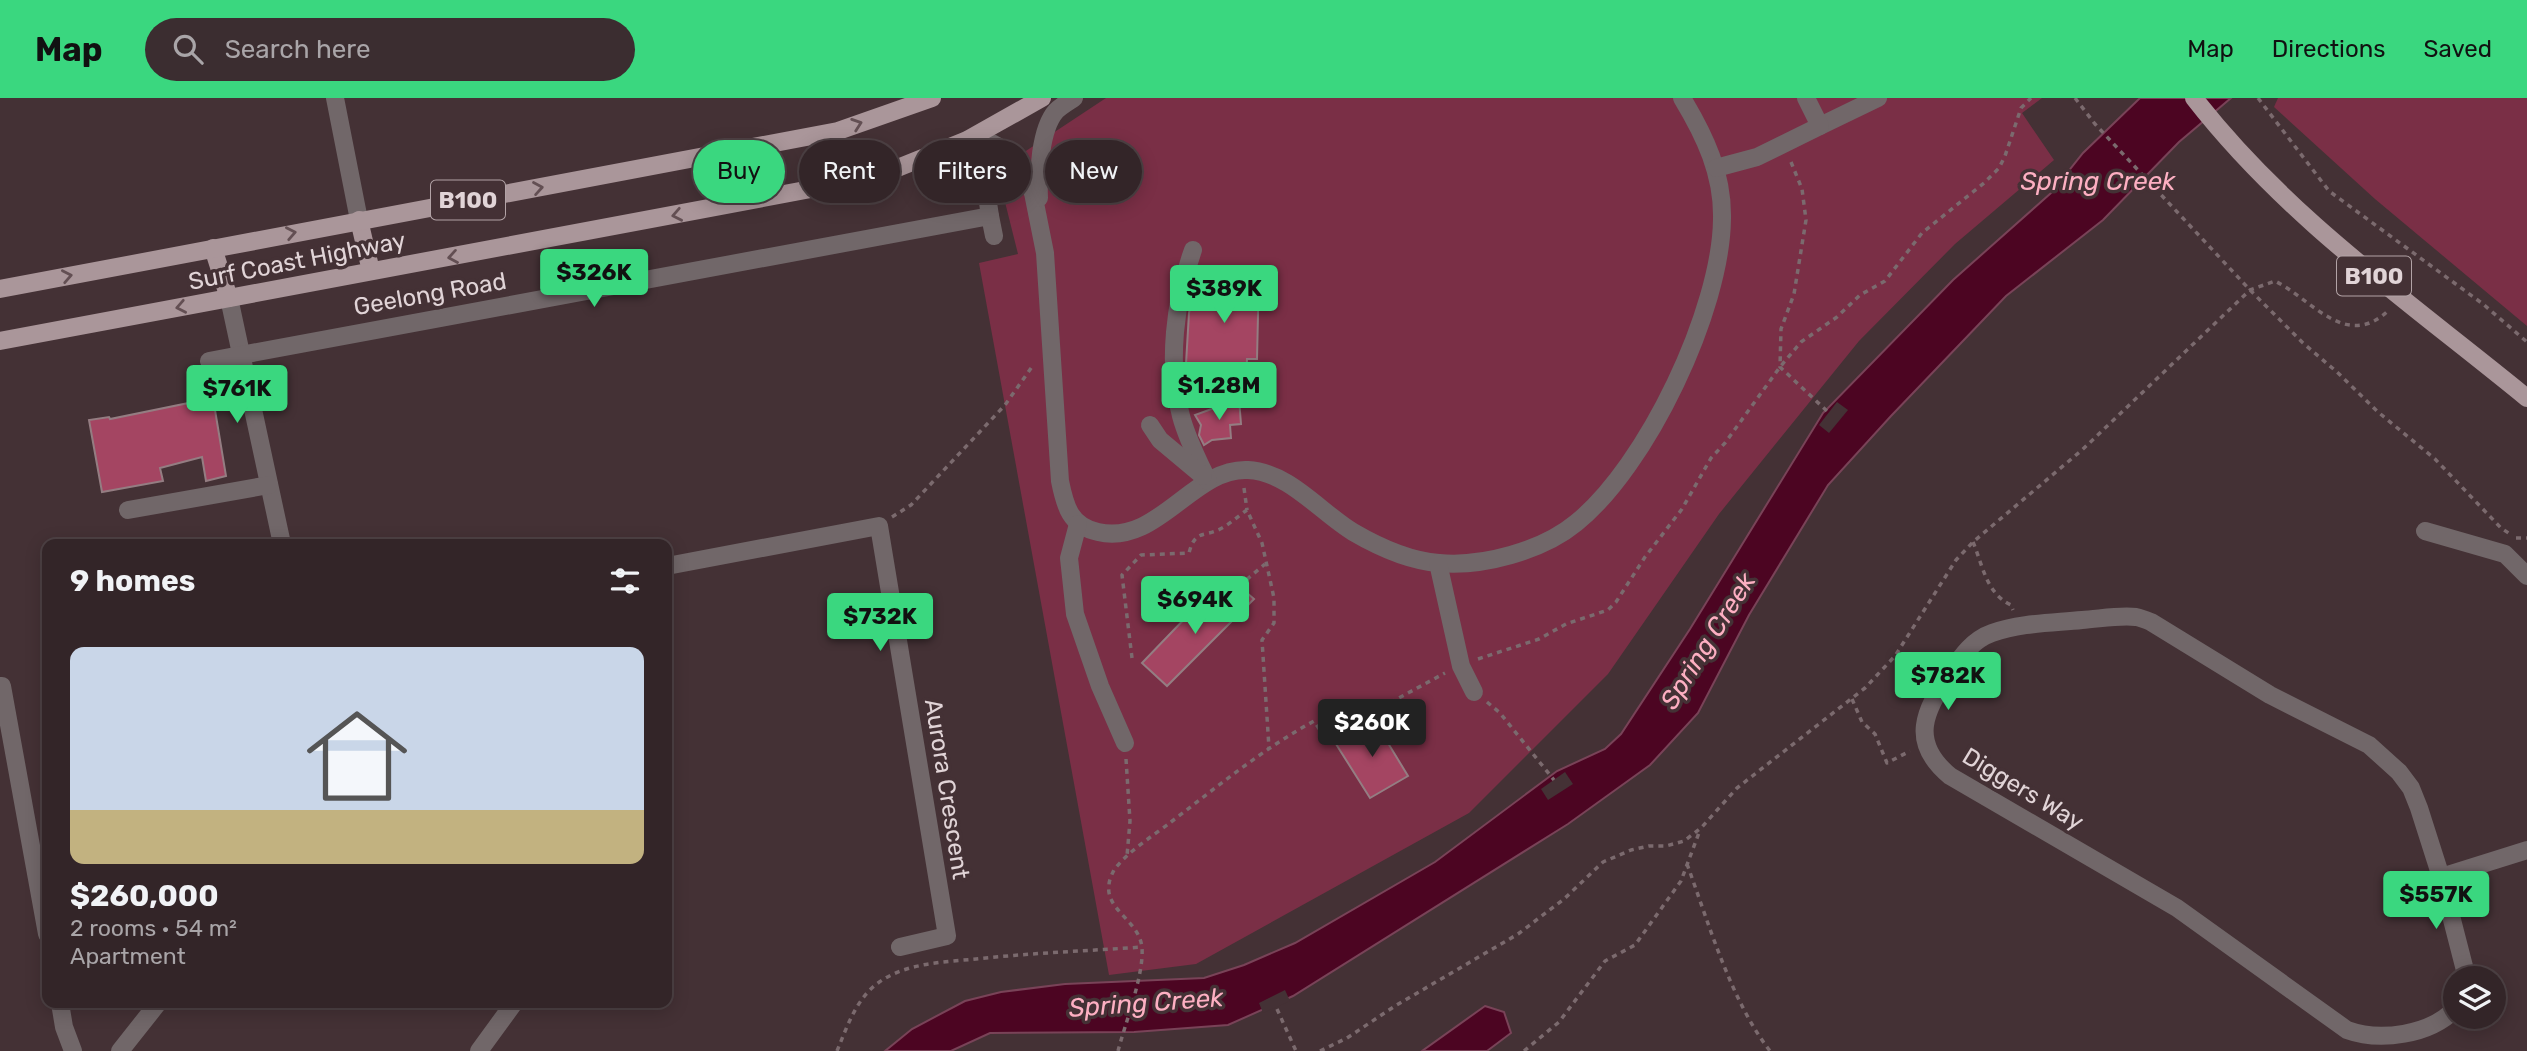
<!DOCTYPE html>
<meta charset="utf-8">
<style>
:root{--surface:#332528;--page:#3b2d30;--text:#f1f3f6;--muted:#a9a5a8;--line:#4e4245;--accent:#3ad77f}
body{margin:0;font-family:Rubik,sans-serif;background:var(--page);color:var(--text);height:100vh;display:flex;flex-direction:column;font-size:26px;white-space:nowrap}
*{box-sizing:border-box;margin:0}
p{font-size:23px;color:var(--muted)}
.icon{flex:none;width:38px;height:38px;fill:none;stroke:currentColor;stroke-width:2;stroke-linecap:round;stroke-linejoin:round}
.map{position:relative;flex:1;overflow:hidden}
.drawer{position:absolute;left:42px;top:441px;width:630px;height:469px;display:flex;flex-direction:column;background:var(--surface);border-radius:14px;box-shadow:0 4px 18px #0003,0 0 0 2px var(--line)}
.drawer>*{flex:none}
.hud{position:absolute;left:693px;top:42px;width:665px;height:63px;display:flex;gap:14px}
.buttons{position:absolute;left:2443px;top:868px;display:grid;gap:14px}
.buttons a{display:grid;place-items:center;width:63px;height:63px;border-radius:50%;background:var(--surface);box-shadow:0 4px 18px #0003,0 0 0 2px var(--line);font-size:35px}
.price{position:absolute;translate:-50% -60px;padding:0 16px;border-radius:7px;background:var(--accent);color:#111;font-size:23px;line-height:46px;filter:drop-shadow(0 2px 4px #0008)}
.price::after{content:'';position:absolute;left:50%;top:42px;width:21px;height:16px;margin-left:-10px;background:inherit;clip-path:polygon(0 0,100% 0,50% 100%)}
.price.active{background:#222;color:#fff}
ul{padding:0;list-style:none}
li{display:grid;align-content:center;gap:14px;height:371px;padding:0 28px}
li+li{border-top:2px solid var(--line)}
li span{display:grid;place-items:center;height:217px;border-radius:14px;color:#555}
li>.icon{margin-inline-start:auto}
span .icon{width:126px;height:126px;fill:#fffc;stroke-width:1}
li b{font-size:30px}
h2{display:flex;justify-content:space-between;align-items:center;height:84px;padding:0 28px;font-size:30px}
.pill{padding:0 24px;border-radius:32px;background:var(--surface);box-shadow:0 4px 18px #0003,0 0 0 2px var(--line);font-size:24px;line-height:63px}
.pill.active{background:var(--accent);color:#111}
header{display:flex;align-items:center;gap:42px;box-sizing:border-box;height:98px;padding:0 35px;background:var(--accent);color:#111}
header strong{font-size:33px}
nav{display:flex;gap:38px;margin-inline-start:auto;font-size:24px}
.search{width:490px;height:63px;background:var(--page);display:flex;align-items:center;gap:18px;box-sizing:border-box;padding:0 24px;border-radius:38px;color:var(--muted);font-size:26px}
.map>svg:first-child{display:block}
</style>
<header>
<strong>Map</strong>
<div class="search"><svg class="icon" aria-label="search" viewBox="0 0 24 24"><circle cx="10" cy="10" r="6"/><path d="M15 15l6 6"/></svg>Search here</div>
<nav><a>Map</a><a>Directions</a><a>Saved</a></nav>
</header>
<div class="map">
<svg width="2527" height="953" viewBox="0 0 2527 953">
<rect width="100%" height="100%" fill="#443135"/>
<g fill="#7a2f46">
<path d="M1106,0h936l-20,15 32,47 -99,84 -96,97 -140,173 -111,160 -139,139 -273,151 -87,11 -130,-712 39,-9 -21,-84z"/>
<path d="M2278,0h249v228l-152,-127 -101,-92z"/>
</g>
<g fill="#4c0522" stroke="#794358" stroke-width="2">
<path d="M2140,0h91l-52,44 -76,78 -97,76 -115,120 -63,69 -79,130 -51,98 -48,52 -82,59 -275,172 -65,29 -94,7 -144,1 -39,18h-66l27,-22 53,-28 36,-9 64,-8 139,-6 40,-13 51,-22 140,-81 122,-91 48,-22 16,-15 69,-105 133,-216 130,-133 98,-87 32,-40z"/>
<path d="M1485,908l19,6 7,21 -24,18h-65z"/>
</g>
<g fill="#443135">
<path d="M1837,304l11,8 -19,23 -10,-8z"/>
<path d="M1565,674l8,12 -25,16 -7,-11z"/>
<path d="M1285,892l5,11 -27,12 -4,-10z"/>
</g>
<g fill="#a44562" stroke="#947d82" stroke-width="2">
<path d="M1198,173h61l-2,88h-10l-1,22h-49v-17h-11l3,-51z"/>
<path d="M213,300l13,78 -20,5 -4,-24 -42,11 3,13 -61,11 -13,-72 20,-3 1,2z"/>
<path d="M1239,301l2,25 -11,1 1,13 -19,2 -8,5 -5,-10 2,-10 -6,-10z"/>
<path d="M1239,488l15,13 -87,87 -25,-23 54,-56 9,8z"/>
<path d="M1374,622l34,56 -38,22 -34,-54z"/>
</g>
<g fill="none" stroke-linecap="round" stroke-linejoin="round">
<g stroke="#7b6a6e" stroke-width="3.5" stroke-dasharray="5 5" stroke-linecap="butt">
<path d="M2075,0l20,26 155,166 53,53 34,29 41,40 57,47 66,69 9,6"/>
<path d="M2258,0l71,93 154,113 44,38"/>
<path d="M1791,64l11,27 4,31 -12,74 -13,35 -1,38 48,45"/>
<path d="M1244,390l3,22"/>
<path d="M892,419l19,-12 94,-100 29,-41"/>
<path d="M2516,440h11"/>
<path d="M1973,444c10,24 13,51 38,63l2,5"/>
<path d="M1239,488l26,-22"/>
<path d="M1132,560l-10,-83 19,-20 48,-2c6,-23 14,-16 29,-23 10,-4 20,-14 29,-20l15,33 12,55v25l-12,17 7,108"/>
<path d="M1478,561l61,-20 27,-15 42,-14 8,-8 29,-45 37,-48 29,-51 14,-15 55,-76 21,-25 36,-25 23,-22 25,-14 37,-48 62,-50 15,-15 6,-12 16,-48 10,-10"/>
<path d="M1852,601l10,23 13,12 12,29 23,-12"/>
<path d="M1487,604l13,11 54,67"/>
<path d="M1126,661l4,62 -3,35"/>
<path d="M1687,766c22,60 44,137 83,187"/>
<path d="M1277,911l19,42"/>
<path d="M837,953c10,-24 19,-52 41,-68 27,-20 65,-21 98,-24 55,-6 110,-8 166,-12"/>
<path d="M1118,953c7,-27 26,-76 24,-103 -2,-27 -37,-38 -33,-63 0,-5 3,-11 5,-15 13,-18 40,-35 57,-48 47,-36 92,-73 143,-101l11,17 120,-65"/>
<path d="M1320,953l27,-13 48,-32 123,-72 46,-35 39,-37 28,-12 18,-4h17l18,-5 17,-13 36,-40 128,-100 30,-32 61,-96 17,-18 109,-92 168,-160 25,-9c38,19 71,70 114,29"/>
<path d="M1524,953l35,-29 46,-61 30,-16 46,-64 19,-51"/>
</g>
<g stroke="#716769" stroke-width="18">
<path d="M335,0l24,122"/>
<path d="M1820,28l58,-28"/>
<path d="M967,42l25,3 25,14 16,36 12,60 15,228c5,25 10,45 38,51 60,14 95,-65 150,-62 41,2 72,42 105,62 24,14 57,29 86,31 43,4 103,-12 137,-40 71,-57 145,-213 146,-304 1,-45 -17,-83 -40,-121"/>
<path d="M1716,70l41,-11 63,-31 -14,-28"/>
<path d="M987,98l3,20"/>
<path d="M1039,100c-1,-23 1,-69 17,-87 5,-5 12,-9 18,-13"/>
<path d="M1193,152c-18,50 -26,114 -12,166 6,23 17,44 27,65"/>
<path d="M229,200l53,246"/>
<path d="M209,263l781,-145 4,20"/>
<path d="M1150,327l10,15 43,36"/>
<path d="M128,412l141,-25"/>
<path d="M1078,426l-9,34 6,56 25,72 25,57"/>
<path d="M2425,433l80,23 22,22"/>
<path d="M1438,465l23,103 13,26"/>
<path d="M667,468l212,-40 68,410 -47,11"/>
<path d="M0,588h2l45,248"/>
<path d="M2441,779l86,-27"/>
<path d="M60,905l4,24 9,24"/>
<path d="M2455,911c-25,26 -75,33 -108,21l-170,-122 -227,-132c-41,-34 -26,-65 0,-103 11,-16 22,-33 42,-40 28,-10 60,-10 90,-13 17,-1 37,-5 54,-3 5,1 10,3 15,5l119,73 99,50 30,27 12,16 8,20 22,69 26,101"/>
<path d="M120,953l38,-48"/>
<path d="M479,953l35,-48"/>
</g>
<g stroke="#aa969a" stroke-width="18">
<path d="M2194,0c94,121 216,204 333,300"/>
<path d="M359,122l12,51"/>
<path d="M213,150l16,50"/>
<path d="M0,191l838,-158 94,-33"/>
<path d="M0,243l832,-156 68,-18 67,-27 75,-42"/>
</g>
</g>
<defs><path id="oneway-chevron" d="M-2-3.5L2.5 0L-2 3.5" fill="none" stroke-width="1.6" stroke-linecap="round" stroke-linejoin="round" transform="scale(1.75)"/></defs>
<g stroke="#634f53">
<use href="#oneway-chevron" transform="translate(857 26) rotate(-19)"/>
<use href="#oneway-chevron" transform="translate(538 90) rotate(-10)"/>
<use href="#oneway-chevron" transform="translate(677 117) rotate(169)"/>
<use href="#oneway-chevron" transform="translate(291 135) rotate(-11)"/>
<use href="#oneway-chevron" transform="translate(453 159) rotate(170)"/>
<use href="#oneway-chevron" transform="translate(67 178) rotate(-11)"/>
<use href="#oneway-chevron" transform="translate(181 209) rotate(169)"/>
</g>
<g text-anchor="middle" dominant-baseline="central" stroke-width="7" stroke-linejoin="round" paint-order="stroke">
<g fill="#443135" stroke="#b2a3a6" stroke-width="2">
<rect x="431" y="82.5" width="74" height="39" rx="5"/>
<rect x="2337" y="158.5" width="74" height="39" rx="5"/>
</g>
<g font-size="23" font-weight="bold" fill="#e1d4d7">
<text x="468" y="102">B100</text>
<text x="2374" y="178">B100</text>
</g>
<g font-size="24" fill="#e1d4d7" stroke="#443135">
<text transform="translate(297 163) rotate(-11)">Surf Coast Highway</text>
<text transform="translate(430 196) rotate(-10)">Geelong Road</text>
<text transform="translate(947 691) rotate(81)">Aurora Crescent</text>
<text transform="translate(2023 691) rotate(31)">Diggers Way</text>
</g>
<g font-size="26" font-style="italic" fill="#fdafc2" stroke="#443135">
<text x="2098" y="83">Spring Creek</text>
<text transform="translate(1708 543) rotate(-58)">Spring Creek</text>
<text transform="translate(1146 905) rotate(-4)">Spring Creek</text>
</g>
</g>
</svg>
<div class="buttons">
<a><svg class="icon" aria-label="layers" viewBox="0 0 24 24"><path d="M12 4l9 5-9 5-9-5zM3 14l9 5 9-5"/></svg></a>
</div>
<b class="price" style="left:594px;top:211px">$326K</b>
<b class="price" style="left:1224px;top:227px">$389K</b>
<b class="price" style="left:1219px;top:324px">$1.28M</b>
<b class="price" style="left:237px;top:327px">$761K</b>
<b class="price" style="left:1195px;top:538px">$694K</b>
<b class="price" style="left:880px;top:555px">$732K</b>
<b class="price" style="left:1948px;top:614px">$782K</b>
<b class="price active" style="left:1372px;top:661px">$260K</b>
<b class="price" style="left:2436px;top:833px">$557K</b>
<div class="hud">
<a class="pill active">Buy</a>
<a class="pill">Rent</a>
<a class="pill">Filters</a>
<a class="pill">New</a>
</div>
<section class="drawer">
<h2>9 homes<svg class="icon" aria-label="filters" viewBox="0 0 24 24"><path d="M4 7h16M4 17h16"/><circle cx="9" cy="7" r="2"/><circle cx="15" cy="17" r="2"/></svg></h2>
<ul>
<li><span style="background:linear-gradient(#c9d6e8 75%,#c2b280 0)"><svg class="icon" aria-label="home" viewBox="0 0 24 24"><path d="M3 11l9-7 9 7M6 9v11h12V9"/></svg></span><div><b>$260,000</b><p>2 rooms · 54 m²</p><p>Apartment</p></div></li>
</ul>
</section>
</div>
